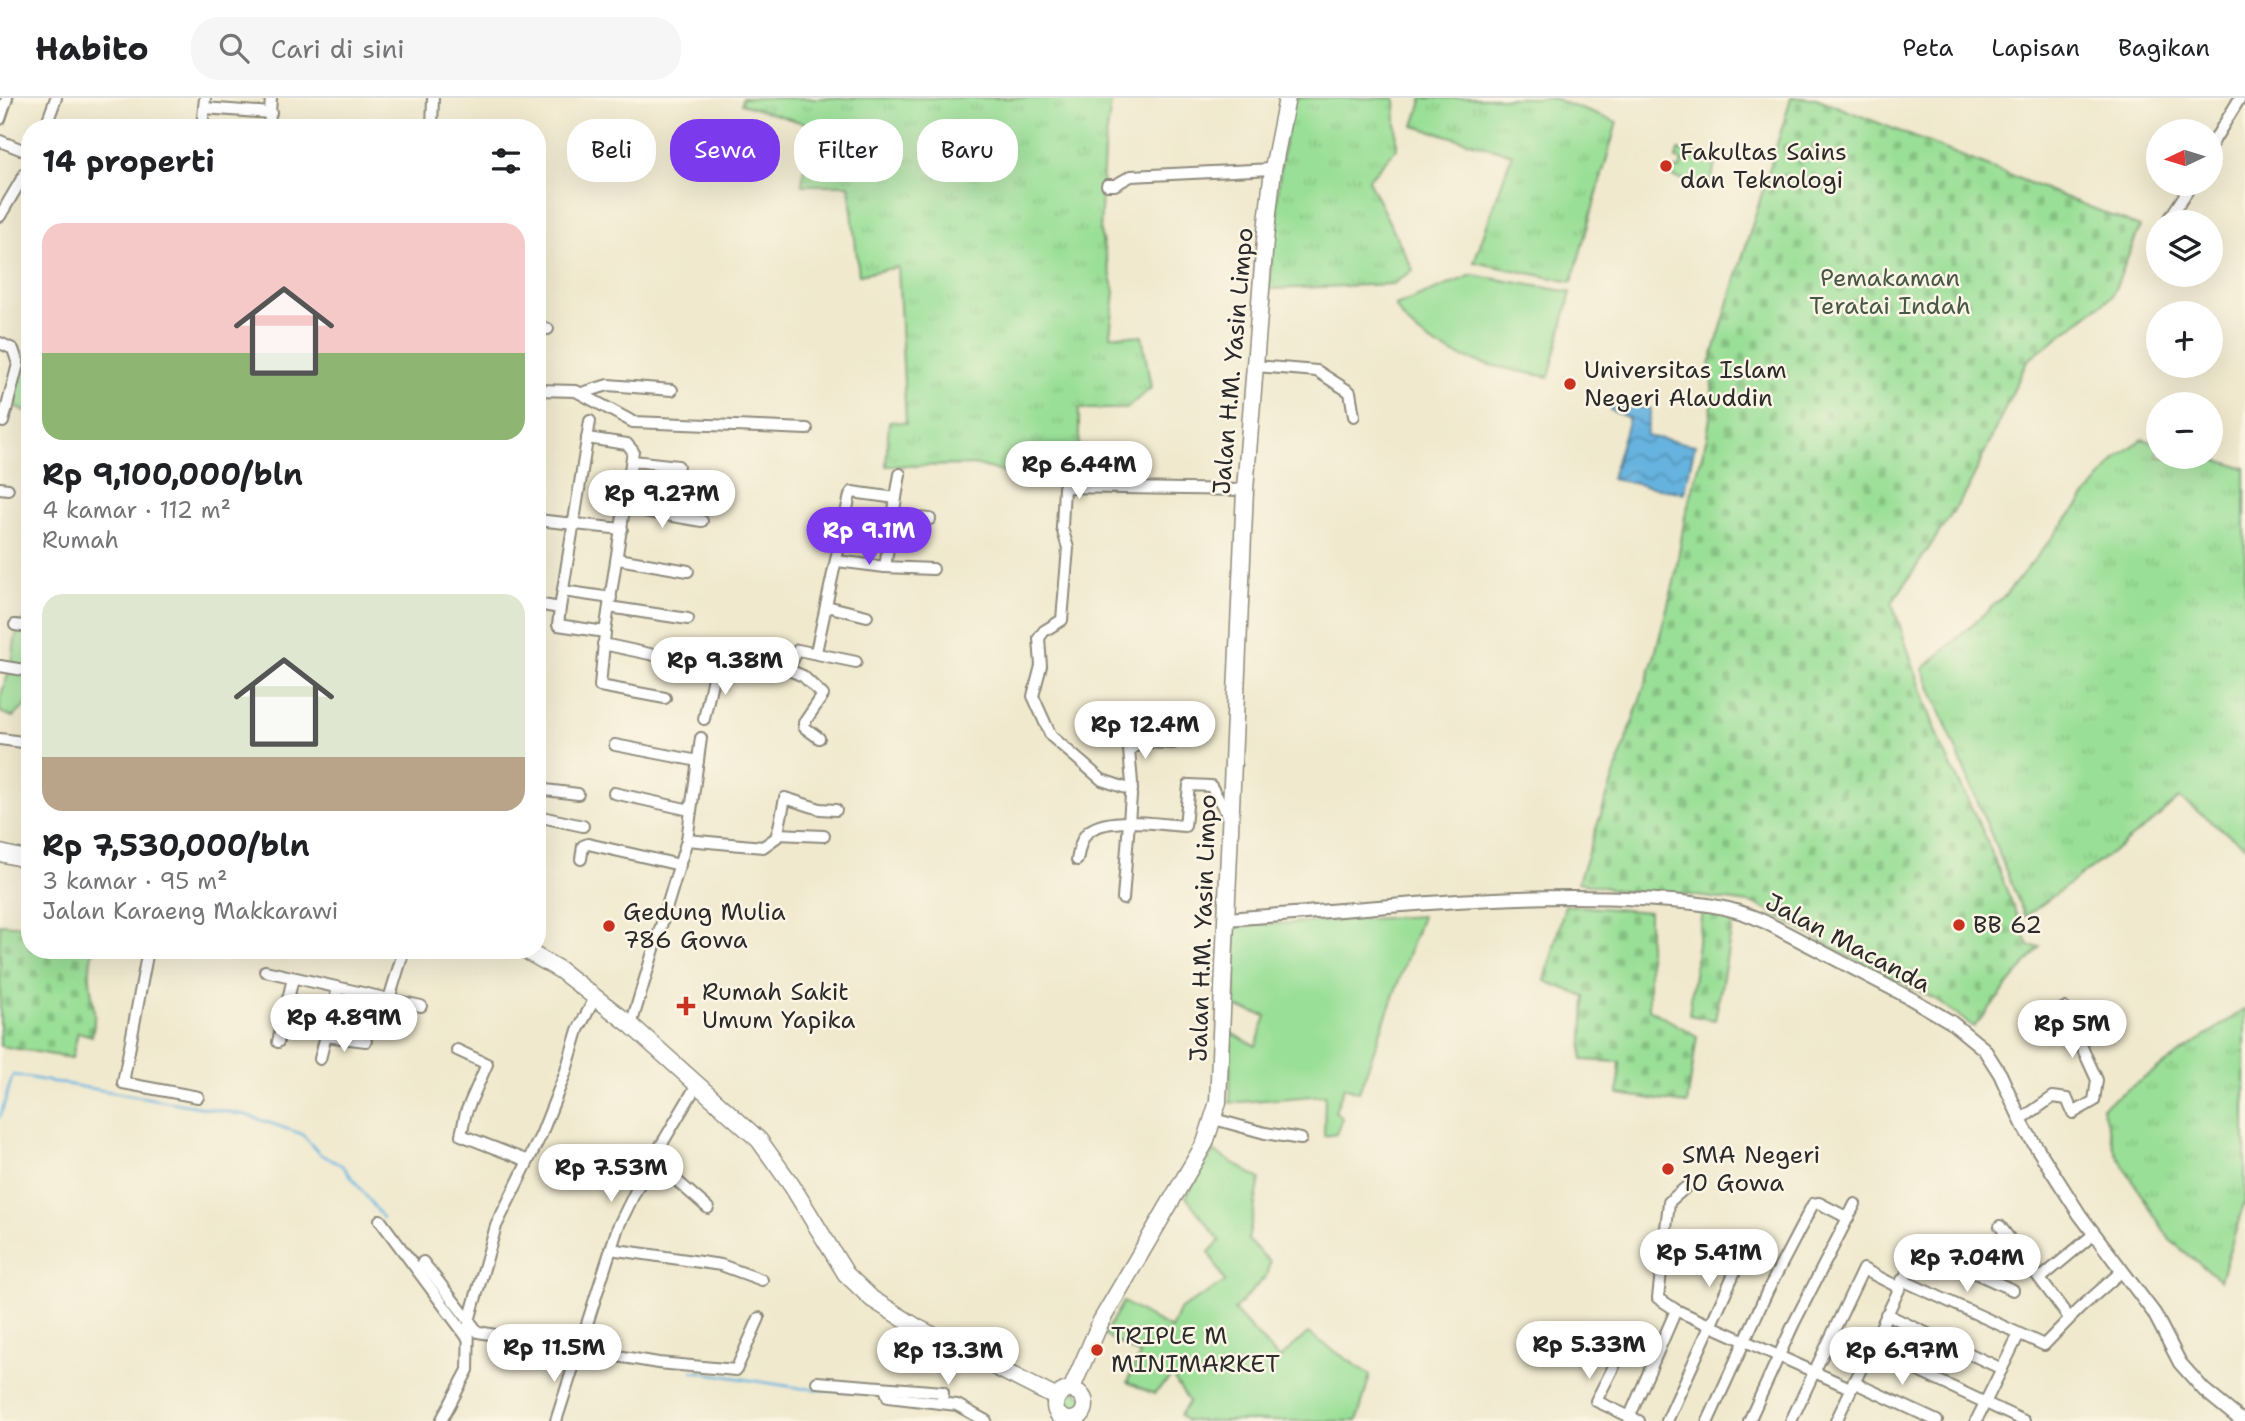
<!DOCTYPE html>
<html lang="id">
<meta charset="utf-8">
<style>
:root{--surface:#fff;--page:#f6f6f6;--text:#202124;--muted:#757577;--line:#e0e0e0;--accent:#7c3aed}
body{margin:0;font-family:"Shantell Sans",sans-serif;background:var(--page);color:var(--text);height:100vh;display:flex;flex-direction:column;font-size:26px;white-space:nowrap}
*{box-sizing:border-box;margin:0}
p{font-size:23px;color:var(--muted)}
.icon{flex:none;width:38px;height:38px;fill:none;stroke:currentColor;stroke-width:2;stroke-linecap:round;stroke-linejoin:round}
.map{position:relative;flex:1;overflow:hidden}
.side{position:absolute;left:21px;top:21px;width:525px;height:840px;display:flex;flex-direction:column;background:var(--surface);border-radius:28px;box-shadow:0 7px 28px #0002}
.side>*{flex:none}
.hud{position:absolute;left:567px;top:21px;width:665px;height:63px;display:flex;gap:14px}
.needle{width:46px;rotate:266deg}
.tools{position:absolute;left:2146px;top:21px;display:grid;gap:14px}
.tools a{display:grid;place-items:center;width:77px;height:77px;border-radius:50%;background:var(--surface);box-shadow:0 7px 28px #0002;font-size:35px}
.price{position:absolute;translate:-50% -60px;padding:0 16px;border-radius:24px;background:#fff;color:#222;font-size:23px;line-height:46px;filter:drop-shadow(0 2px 4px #0008)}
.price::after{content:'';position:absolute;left:50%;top:42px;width:21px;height:16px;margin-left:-10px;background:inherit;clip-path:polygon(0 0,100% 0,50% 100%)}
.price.on{background:var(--accent);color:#fff}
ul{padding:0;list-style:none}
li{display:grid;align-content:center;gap:14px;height:371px;padding:0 21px}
li span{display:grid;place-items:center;height:217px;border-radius:21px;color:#555}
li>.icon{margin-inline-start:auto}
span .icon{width:126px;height:126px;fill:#fffc;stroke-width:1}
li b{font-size:30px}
h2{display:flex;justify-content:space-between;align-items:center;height:84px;padding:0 21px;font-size:30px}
.pill{padding:0 24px;border-radius:28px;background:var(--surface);box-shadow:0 7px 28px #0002;font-size:24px;line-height:63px}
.pill.on{background:var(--accent);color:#fff}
header{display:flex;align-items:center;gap:42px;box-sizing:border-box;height:98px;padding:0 35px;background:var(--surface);border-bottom:2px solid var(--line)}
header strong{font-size:33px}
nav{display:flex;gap:38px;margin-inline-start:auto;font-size:24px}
.search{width:490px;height:63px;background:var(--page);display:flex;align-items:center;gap:18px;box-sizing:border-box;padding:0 24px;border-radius:28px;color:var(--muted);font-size:26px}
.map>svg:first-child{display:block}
</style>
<header>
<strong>Habito</strong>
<div class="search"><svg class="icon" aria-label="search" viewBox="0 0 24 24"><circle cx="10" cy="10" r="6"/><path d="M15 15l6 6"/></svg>Cari di sini</div>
<nav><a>Peta</a><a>Lapisan</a><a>Bagikan</a></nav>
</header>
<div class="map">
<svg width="2245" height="1323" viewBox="0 0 2245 1323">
<defs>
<pattern id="grass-tufts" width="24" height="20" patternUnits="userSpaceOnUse" patternTransform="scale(1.75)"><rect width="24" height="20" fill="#9adf97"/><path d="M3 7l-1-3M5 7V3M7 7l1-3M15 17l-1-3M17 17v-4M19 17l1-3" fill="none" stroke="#85c082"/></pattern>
<pattern id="cemetery-stones" width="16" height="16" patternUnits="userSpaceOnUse" patternTransform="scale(1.75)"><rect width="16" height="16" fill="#9adf97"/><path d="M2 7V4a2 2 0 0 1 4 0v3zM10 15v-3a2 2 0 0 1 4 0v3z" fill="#85c082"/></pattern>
<pattern id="water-waves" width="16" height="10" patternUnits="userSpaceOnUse" patternTransform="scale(1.75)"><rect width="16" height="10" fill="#66b3df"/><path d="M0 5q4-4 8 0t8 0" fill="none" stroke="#5492b5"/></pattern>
</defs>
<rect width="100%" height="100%" fill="#fcf5e5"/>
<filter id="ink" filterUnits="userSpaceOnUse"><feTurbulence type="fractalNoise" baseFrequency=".0143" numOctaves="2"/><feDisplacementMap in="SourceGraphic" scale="14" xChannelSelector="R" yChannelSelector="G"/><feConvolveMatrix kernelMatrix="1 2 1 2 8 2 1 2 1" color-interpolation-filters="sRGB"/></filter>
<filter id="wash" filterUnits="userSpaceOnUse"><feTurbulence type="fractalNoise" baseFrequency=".00686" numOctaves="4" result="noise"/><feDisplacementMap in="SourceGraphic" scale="28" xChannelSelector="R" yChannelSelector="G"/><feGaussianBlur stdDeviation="1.57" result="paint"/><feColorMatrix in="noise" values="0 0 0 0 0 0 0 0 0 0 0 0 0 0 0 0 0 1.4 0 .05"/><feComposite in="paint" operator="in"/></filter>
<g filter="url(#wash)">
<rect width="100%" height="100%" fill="#f0e9ce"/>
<g fill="url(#grass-tufts)" stroke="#628561" stroke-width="2">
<path d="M742,0h370l-8,52 -4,82 15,60 -5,43 32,1 9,52 -25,21h-47v61l-37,14 -64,-19 -92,1 3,-45 17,2 -8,-156 -39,8 -10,-90h-47l8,-60 -69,-21z"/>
<path d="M1292,0h103l2,50 -29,32 45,90 -20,14 -124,5 11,-119z"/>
<path d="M1423,0h128l66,24 -45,160 -98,-20 38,-108 -98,-28z"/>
<path d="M2142,341l16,5v13h47l40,11v378l-66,-48 -29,26 -125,93 -102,-248 84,-76 111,-136z"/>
<path d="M2245,911v192l-25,79 -50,-40 -54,-86 -14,-47z"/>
</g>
<g fill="url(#cemetery-stones)" stroke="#628561" stroke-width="2">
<path d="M1791,0h25l324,129 -28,69 -85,65 -60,130 -75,112 47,138 43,88 47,117 11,1 -66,80 -39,-28 -91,-45 -88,-50 -66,-9 -63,-3 -49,-10 76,-224 20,-76 11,-65 22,-80 6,-39 -3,-34z"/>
<path d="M1565,807l84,7v97l48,27 -10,68 -69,-10 2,-32 -38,-2 3,-63 -40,-16z"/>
<path d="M1702,812l32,6 -19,104 -26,-5z"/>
<path d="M0,826l27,2 -1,8 4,1v15h63c-10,34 7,55 -1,86l-14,-4 -6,26 -72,-12z"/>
</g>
<g fill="#9adf97" stroke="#628561" stroke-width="2">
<path d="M1678,52l38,9 -6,27 -37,-9 1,-8h6l2,-9 -6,-1z"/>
<path d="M1472,177l99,17 -22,85c-54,-11 -124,-18 -154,-71z"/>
<path d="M30,249v67l-14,-7c-3,-23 0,-41 14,-60z"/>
<path d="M30,516v88l-17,15 -13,-5c0,-22 3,-22 10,-42 7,-21 0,-42 20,-56z"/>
<path d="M1422,818l-63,176 -15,-5 -9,24 7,7 -6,16 -12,2 1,-41 -95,8 1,-70 25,13 10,-30 -31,-9v-81z"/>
<path d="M1213,1053l47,28 -12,61 22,22 -4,14 -32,34 45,49 29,-26 62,42 -13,46h-171l-6,-6 9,-13 -17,-26 -18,18 -27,-12 13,-27 -36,-20 19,-33 48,27 8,-19 46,-28 -16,-30 11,-11 -34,-44z"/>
<circle cx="1071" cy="1308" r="15"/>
</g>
<path fill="url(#water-waves)" stroke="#486f85" stroke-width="2" d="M1612,299l39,12 -5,27 49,9 -11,48 -73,-14 18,-61 -19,-8z"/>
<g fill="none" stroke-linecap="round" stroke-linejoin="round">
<g stroke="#66b3df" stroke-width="2.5">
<path d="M0,1019l13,-42 233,40 56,19 18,20 23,12 40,52"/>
<path d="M445,1200l21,28"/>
<path d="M493,1242l31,5"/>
<path d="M693,1273l107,17 84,6"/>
</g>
</g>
</g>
<g filter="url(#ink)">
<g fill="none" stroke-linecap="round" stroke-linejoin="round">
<defs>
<g id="minor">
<path d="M204,10l67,5"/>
<path d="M0,21l7,-21"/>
<path d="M45,30l11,-30"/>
<path d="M202,30l3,-30"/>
<path d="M269,30l2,-30"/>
<path d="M432,30l1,-30"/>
<path d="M0,43l30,12"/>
<path d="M2210,49l30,-49"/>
<path d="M1107,87h8l16,-9 142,-7"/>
<path d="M0,118l30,-51"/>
<path d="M2167,124l25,-38"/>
<path d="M537,228l11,3"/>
<path d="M0,245l13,6 5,15 -15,58"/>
<path d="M1255,268l62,5 33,21 4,24"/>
<path d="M537,292l39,1 57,31 174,7"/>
<path d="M582,295l26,-8 64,5"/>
<path d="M587,340l40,6 6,7 -28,181"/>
<path d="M633,363l45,5"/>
<path d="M0,390l8,1"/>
<path d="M896,400l-11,69 48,2"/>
<path d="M626,410l76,13"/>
<path d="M893,418l37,3"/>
<path d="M537,422l85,9"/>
<path d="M618,461l70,12"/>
<path d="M837,463l48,6"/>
<path d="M563,493l48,7"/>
<path d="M537,506l23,4 -2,17 47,7 -5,54 65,12"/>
<path d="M826,508l41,10"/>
<path d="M609,509l79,12"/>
<path d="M560,510l30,-187"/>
<path d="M15,527l15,2"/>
<path d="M603,546l112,24 67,-1 21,9 20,19 -19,28v4l15,11"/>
<path d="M816,554l34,-157 2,-3 44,6 4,-24"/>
<path d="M0,568l30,5"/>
<path d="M788,571l10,-19 58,12"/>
<path d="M704,621l11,-51"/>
<path d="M0,641l30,4"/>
<path d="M615,647l83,16"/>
<path d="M537,691l41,5"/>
<path d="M1132,692l-30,-10 -51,-44 -18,-40 8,-30 -2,-28 5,-7 18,-11 6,-72 -6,-20 2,-41 181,3"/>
<path d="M614,695l76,17"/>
<path d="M537,718l46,10"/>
<path d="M777,736l47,2"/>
<path d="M687,742l76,7 14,-10 8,-39 35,11 16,1"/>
<path d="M581,761l2,-13 5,-2 92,21"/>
<path d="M1077,762c2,-8 3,-19 9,-26 18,-20 75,-9 99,-8l4,-41 22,1 18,31"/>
<path d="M1123,801l9,-116 -3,-33 13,-8 31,1"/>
<path d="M148,852l-25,133 75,14"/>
<path d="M404,852l-15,49 32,7"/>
<path d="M265,873l124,28"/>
<path d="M631,927l56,-185 14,-102"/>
<path d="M326,938l40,5"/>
<path d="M278,944l15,-64"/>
<path d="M457,952l30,14 -21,48 -5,23 67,26"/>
<path d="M320,961l18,-71"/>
<path d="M1214,1021l51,14 36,6"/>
<path d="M2020,1022l33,-23 14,2 6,14 21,-12 3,-21 -33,-72"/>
<path d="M652,1061l56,49"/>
<path d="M1685,1090l-16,14 -11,96 18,12 174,78"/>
<path d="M380,1122l87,117"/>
<path d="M2000,1128l67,89"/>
<path d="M610,1151l111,16 41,15"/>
<path d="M423,1164l55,70 180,31 78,7 23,-52"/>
<path d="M2041,1180l53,-44"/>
<path d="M1902,1182l142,65 35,-36 42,-37"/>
<path d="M1886,1216l116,55"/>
<path d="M1626,1245l-30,58 43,20"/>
<path d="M1869,1250l155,73"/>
<path d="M817,1284l126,10 -1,10"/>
<path d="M1853,1284l84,39"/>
<path d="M885,1290l3,9 69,8 29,16"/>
<path d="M1629,1320l47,-108"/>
<path d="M441,1323l27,-51 1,-49 27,-95 45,-91 24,-61 13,-44 17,-32"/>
<path d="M556,1323l62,-194 26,-53 54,-91"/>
<path d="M1667,1323l70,-154"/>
<path d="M1708,1323l60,-131 45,-86 6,-1 29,15"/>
<path d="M1749,1323l45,-98 61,-119"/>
<path d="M1791,1323l72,-152 35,18"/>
<path d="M1836,1323l81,-169 7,-2 89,40"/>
<path d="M1976,1323l42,-85"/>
</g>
<path id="tertiary" d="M1226,821c138,-9 276,-28 415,-20 43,3 85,4 124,23l145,76 41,24 33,27 16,25 25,55 55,86 74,98 26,50 24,27 38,31"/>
<g id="primary">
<path d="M0,755l30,7"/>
<path d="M525,852l35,20 71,55 128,115 33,46 54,88 26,25 46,29 139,70"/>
<circle cx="1070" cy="1307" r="15"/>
<path d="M1071,1292l30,-69 104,-178 13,-41 27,-612 20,-250 8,-71 14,-71"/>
</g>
</defs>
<use href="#minor" stroke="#8e8a7c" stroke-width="14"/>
<use href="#tertiary" stroke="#8e8a7c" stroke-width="16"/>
<use href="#primary" stroke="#8e8a7c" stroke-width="19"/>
<use href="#minor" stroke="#fff" stroke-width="10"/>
<use href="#tertiary" stroke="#fff" stroke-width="12"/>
<use href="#primary" stroke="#fff" stroke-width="16"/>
</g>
</g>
<g fill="#c8321e" stroke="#fcf5e5" stroke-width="2.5">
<circle cx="1666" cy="68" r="7"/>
<circle cx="1570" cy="286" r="7"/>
<circle cx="1959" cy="827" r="7"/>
<circle cx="609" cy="828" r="7"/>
<path d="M682.5 897.5h7v7h7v7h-7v7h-7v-7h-7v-7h7z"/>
<circle cx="1668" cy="1071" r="7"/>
<circle cx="1097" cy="1252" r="7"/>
</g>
<g text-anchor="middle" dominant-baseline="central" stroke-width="5" stroke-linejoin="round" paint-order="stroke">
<g font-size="24" fill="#2b2b2b" stroke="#fcf5e5" text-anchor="start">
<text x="1680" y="54">Fakultas Sains<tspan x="1680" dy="28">dan Teknologi</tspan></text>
<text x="1584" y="272">Universitas Islam<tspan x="1584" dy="28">Negeri Alauddin</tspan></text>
<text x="623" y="814">Gedung Mulia<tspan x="623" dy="28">786 Gowa</tspan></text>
<text x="1973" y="827">BB 62</text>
<text x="702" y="894">Rumah Sakit<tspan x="702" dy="28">Umum Yapika</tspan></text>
<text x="1682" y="1057">SMA Negeri<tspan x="1682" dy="28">10 Gowa</tspan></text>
<text x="1111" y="1238">TRIPLE M<tspan x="1111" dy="28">MINIMARKET</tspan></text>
</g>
<g font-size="24" fill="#475846" stroke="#fcf5e5">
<text x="1890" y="180">Pemakaman<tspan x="1890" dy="28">Teratai Indah</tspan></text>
</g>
<g font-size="24" fill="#2b2b2b" stroke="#fcf5e5">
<text transform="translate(1233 263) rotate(-85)">Jalan H.M. Yasin Limpo</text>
<text transform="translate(1203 830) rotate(-88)">Jalan H.M. Yasin Limpo</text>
<text transform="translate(1848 845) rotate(28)">Jalan Macanda</text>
</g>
</g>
</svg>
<div class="tools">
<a><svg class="needle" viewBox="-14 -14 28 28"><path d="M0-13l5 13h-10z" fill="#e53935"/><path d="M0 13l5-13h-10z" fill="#757577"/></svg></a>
<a><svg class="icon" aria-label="layers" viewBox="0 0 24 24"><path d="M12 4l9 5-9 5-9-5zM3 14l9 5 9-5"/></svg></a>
<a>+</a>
<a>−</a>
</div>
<b class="price" style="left:1079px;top:403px">Rp 6.44M</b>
<b class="price" style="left:662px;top:432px">Rp 9.27M</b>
<b class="price on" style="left:869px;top:469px">Rp 9.1M</b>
<b class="price" style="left:725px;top:599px">Rp 9.38M</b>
<b class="price" style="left:1145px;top:663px">Rp 12.4M</b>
<b class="price" style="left:344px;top:956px">Rp 4.89M</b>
<b class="price" style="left:2072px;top:962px">Rp 5M</b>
<b class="price" style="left:611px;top:1106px">Rp 7.53M</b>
<b class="price" style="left:1709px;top:1191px">Rp 5.41M</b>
<b class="price" style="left:1967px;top:1196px">Rp 7.04M</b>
<b class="price" style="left:1589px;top:1283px">Rp 5.33M</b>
<b class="price" style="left:554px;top:1286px">Rp 11.5M</b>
<b class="price" style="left:948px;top:1289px">Rp 13.3M</b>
<b class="price" style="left:1902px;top:1289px">Rp 6.97M</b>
<div class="hud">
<a class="pill">Beli</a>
<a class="pill on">Sewa</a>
<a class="pill">Filter</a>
<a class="pill">Baru</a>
</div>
<section class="side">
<h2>14 properti<svg class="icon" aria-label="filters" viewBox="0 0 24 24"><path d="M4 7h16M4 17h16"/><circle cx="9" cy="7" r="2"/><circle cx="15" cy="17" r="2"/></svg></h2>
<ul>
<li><span style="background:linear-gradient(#f6c9c9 60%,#8fb573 0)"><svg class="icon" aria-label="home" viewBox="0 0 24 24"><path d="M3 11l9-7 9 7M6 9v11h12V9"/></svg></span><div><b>Rp 9,100,000/bln</b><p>4 kamar · 112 m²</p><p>Rumah</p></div></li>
<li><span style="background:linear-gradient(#dfe7d0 75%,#b9a48a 0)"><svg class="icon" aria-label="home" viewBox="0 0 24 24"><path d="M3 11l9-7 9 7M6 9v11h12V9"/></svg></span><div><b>Rp 7,530,000/bln</b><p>3 kamar · 95 m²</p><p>Jalan Karaeng Makkarawi</p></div></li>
</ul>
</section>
</div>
